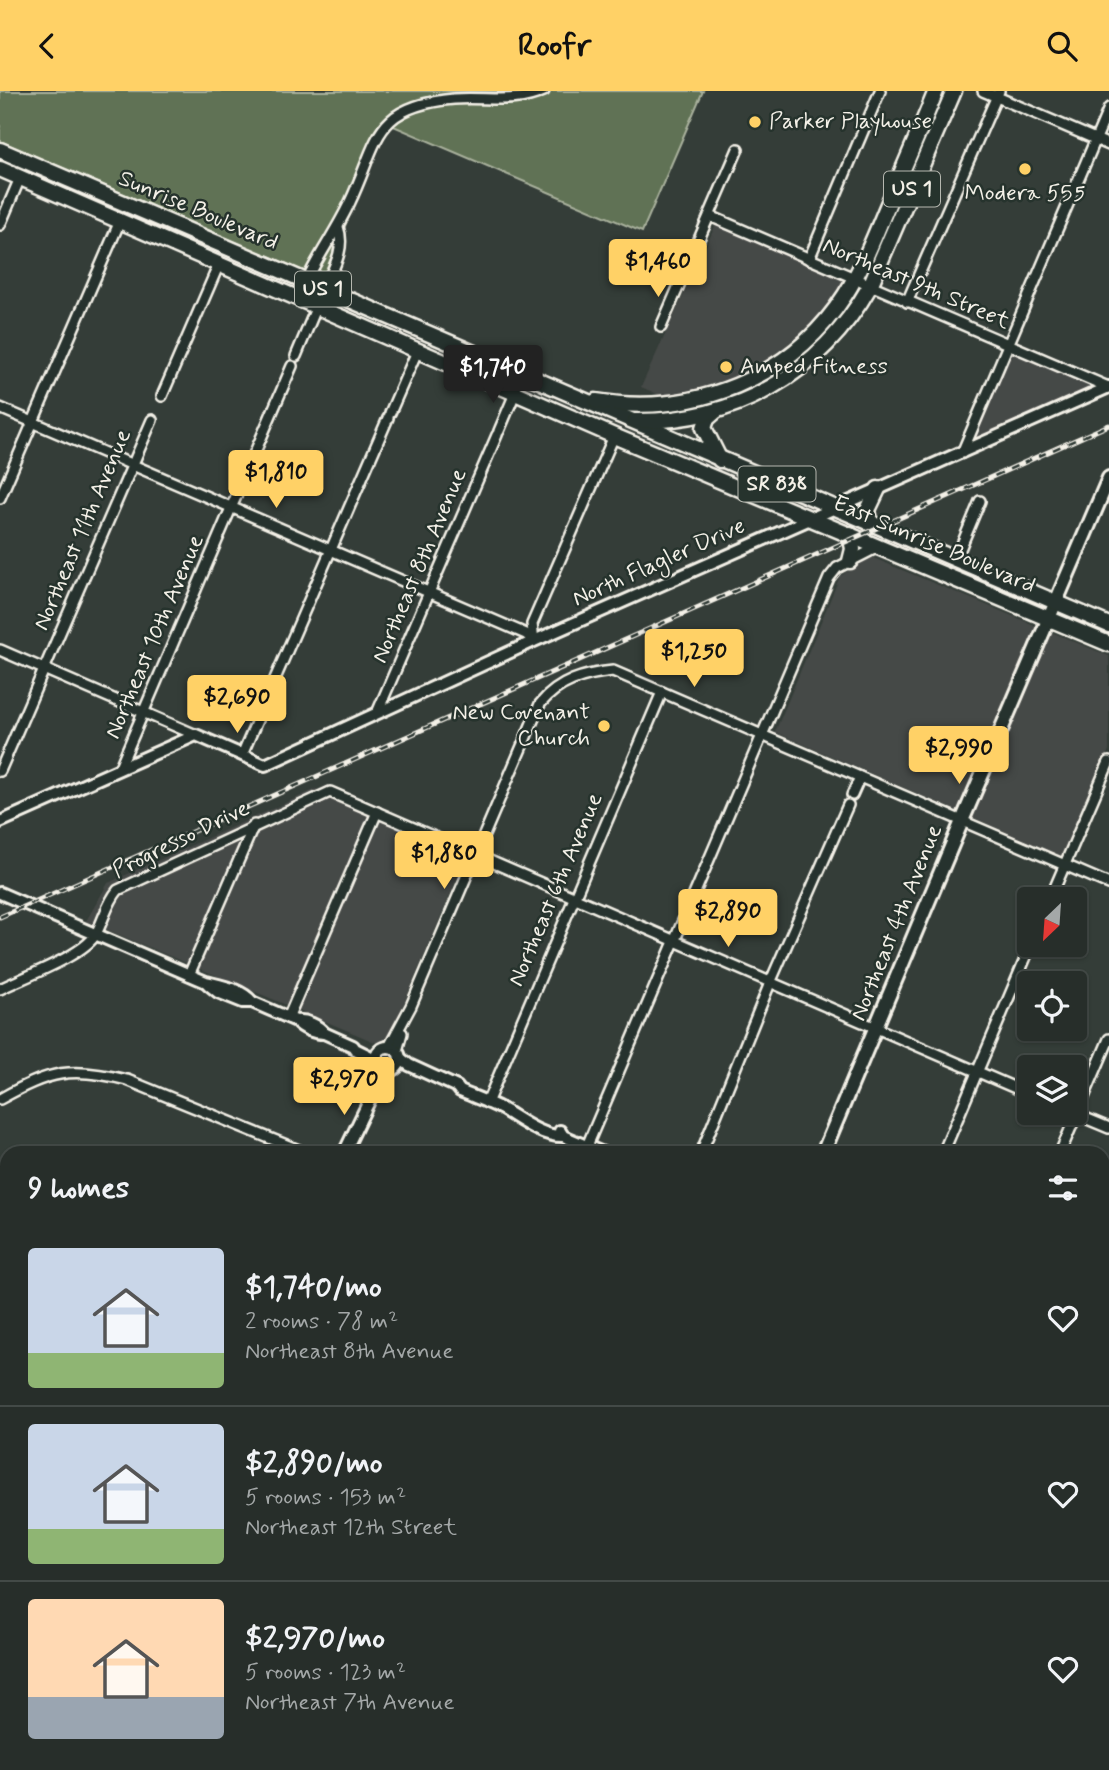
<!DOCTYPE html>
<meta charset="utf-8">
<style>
:root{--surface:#272e2a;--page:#2f3632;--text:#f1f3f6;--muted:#a4a8a8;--line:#434a47;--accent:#ffd166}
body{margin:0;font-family:Mynerve,sans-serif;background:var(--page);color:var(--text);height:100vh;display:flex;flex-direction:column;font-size:26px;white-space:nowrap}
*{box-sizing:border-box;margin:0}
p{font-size:23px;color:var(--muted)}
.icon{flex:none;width:38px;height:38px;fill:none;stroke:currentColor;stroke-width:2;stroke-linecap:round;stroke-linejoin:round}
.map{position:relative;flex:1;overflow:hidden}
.side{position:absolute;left:0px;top:1055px;width:1110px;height:625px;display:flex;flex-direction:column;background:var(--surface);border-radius:21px 21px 0 0;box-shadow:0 2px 5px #0004,0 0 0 2px var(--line)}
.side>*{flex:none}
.needle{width:46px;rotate:205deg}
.fabs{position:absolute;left:1017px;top:796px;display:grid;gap:14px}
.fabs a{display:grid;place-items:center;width:70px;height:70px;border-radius:7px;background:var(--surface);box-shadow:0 2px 5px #0004,0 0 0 2px var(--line);font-size:35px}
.price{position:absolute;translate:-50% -60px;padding:0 16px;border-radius:7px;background:var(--accent);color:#111;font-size:23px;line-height:46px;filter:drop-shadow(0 2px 4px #0008)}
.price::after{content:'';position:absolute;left:50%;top:42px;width:21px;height:16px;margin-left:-10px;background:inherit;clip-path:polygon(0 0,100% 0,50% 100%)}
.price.on{background:#222;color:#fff}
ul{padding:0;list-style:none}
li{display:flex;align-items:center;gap:21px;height:175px;padding:0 28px}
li+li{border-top:2px solid var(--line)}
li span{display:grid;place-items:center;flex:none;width:196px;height:140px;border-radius:7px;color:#555}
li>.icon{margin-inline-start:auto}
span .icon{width:84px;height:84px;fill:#fffc;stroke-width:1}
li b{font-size:30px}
h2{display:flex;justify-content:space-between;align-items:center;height:84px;padding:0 28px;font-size:30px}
header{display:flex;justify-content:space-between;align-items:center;height:91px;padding:0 28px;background:var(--accent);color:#111;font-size:32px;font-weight:800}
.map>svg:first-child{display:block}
</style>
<header><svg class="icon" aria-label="back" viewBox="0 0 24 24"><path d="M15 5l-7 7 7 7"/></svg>Roofr<svg class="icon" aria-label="search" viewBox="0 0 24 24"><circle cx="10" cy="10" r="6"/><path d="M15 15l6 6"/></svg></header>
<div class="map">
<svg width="1109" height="1679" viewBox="0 0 1109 1679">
<rect width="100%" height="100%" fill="#343d38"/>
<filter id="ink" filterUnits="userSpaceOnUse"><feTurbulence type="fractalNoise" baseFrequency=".0143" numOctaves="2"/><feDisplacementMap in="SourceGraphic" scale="14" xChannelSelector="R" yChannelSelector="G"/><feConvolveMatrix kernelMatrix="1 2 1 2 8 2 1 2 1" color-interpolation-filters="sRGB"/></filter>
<g filter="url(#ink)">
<g fill="#454846">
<path d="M716,133l130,57 -41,50 -58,44 -48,16 -35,6 -23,-10z"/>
<path d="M1009,259l89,37 -127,53z"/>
<path d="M871,466l238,99v94l-47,106 -287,-124 65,-156z"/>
<path d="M316,698l150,68 -78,184 -11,2 -291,-122 22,-38z"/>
</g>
<path fill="#617254" stroke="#aab29e" stroke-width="2" d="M0,0h703l-61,141 -253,-108 -67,155 -322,-138z"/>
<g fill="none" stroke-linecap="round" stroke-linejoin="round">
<defs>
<g id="minor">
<path d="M983,0l126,54"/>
<path d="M710,125l398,171"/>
<path d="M0,134l20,-47"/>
<path d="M809,168l71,-168"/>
<path d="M306,191c13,-28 31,-52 44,-80 29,-61 22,-96 104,-103 30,-3 60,6 90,-8"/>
<path d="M324,198c9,-20 22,-40 14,-62"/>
<path d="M907,211l92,-211"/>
<path d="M661,236l77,-178"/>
<path d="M296,265l21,-50"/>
<path d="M509,278l18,-15"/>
<path d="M162,305l57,-132"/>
<path d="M0,317l526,226 8,7"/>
<path d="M390,322l28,-64"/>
<path d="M499,340l17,-40"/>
<path d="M962,362l147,-345"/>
<path d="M0,407l120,-277"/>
<path d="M955,470l25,-60"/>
<path d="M534,550l-2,-17 82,-188"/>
<path d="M0,559l196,85"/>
<path d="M377,622l120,-278"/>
<path d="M242,664l146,-337"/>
<path d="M119,678l173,-403"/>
<path d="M0,680l152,-351"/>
<path d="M852,704l8,-18"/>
<path d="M1050,808l59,-137"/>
<path d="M189,884l65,-150"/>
<path d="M0,898c24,-12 83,-33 96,-55 8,-15 11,-31 22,-44l212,-98 699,302"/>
<path d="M288,927l89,-206"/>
<path d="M389,956l22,-41 129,-302c19,-23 44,-30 73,-33l496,213"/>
<path d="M397,960l5,-18"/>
<path d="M0,1008c50,-28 71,-33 127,-19l179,73"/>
<path d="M487,1012l175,-411"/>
<path d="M1073,1022l36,15"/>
<path d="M584,1062l245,-575 8,-10 41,-21"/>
<path d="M701,1062l69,-170 78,-178"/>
<path d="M943,1062l88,-208"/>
<path d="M1060,1062l49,-114"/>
<path d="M0,1166l7,3"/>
<path d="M1102,1237l7,-16"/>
<path d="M1102,1518l7,3"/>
<path d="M0,1555l7,-16"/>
<path d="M0,1624l7,3"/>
<path d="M113,1673l14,6"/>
<path d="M899,1673l14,6"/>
<path d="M47,1679l3,-6"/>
<path d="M148,1679l2,-6"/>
<path d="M320,1679l2,-6"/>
<path d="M436,1679l3,-6"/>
<path d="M678,1679l3,-6"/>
<path d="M796,1679l3,-6"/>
</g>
<g id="tertiary">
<path d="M0,731l196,-87 69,30 269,-124 575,-254"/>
<path d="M0,802l206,89c16,4 35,7 46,20"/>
<path d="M208,893l10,8 25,10h9l44,19c7,8 18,12 28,12 -6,-8 -18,-13 -28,-12"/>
<path d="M324,942l29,13 2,3 14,7 7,7"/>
<circle cx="388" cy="968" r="12"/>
<path d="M400,967l9,7 48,22 3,4c14,6 29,11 42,18 17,10 40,28 61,27"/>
<path d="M560,1040l3,5 40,17"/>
<path d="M344,1062l28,-58 3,-2 14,-21"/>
<path d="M1102,1277l7,3"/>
<path d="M0,1376l7,-3"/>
<path d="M0,1521l7,5"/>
<path d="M330,1673l9,6"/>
</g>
<g id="secondary">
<path d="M823,1062l139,-332 147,-343"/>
<path d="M1102,1510l7,-15"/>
<path d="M557,1679l3,-6"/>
<path d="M1031,1679l3,-6"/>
</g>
<g id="primary">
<path d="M0,59l1109,475"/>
<path d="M0,78l614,267 495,208"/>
<path d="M596,310c97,16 195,-22 249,-106 17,-27 29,-57 41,-86 17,-40 34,-79 50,-118"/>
<path d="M716,320l-9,8 -3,9 16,32"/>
<path d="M635,330c101,1 185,-47 235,-135l84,-195"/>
<path d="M871,434l-3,-15 10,-21"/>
<path d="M850,470l3,-12 -3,-15"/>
</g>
</defs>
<use href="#minor" stroke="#f4f1e8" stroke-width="14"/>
<use href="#tertiary" stroke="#f4f1e8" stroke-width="16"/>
<use href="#secondary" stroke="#f4f1e8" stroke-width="18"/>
<use href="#primary" stroke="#f4f1e8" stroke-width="19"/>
<use href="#minor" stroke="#26332d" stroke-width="9"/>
<use href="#tertiary" stroke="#26332d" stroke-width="10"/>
<use href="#secondary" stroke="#26332d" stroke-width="12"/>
<use href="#primary" stroke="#26332d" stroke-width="14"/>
<defs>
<path id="rail" d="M0,826l1109,-492"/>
</defs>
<use href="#rail" stroke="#f4f1e8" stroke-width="5"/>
<use href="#rail" stroke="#26332d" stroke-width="2.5" stroke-dasharray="8" stroke-linecap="butt"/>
</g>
</g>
<g fill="#ffd166" stroke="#26332d" stroke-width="2.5">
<circle cx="755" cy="31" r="7"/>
<circle cx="1025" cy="78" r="7"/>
<circle cx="726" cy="276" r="7"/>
<circle cx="604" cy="635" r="7"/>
</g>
<g text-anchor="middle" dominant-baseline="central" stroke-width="5" stroke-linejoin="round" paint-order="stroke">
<g fill="#26332d" stroke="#b6b8b0" stroke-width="2">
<rect x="884" y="80.5" width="56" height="35" rx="5"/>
<rect x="295" y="180.5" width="56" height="35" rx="5"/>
<rect x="738.5" y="375.5" width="77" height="35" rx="5"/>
</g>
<g font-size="21" font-weight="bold" fill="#f4f1e8">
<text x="912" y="98">US 1</text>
<text x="323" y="198">US 1</text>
<text x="777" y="393">SR 838</text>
</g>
<g font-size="23" fill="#f4f1e8" stroke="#26332d" text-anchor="start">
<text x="769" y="31">Parker Playhouse</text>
<text x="1025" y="103" text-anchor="middle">Modera 555</text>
<text x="740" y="276">Amped Fitness</text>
<text x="590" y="622" text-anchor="end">New Covenant<tspan x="590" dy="26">Church</tspan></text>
</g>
<g font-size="23" fill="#f4f1e8" stroke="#26332d">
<text transform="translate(198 120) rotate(23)">Sunrise Boulevard</text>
<text transform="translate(916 193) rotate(23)">Northeast 9th Street</text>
<text transform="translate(83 439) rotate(-67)">Northeast 11th Avenue</text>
<text transform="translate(934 454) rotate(23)">East Sunrise Boulevard</text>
<text transform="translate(659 472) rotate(-24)">North Flagler Drive</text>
<text transform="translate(420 475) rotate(-67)">Northeast 8th Avenue</text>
<text transform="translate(155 546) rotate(-67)">Northeast 10th Avenue</text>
<text transform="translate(181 749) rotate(-26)">Progresso Drive</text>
<text transform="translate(556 799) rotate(-67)">Northeast 6th Avenue</text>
<text transform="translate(897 832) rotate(-68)">Northeast 4th Avenue</text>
</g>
</g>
</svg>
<div class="fabs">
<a><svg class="needle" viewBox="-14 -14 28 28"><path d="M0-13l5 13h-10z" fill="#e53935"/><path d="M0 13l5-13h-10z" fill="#a4a8a8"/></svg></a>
<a><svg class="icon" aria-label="locate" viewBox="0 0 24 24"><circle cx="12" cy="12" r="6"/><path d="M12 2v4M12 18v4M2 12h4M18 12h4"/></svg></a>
<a><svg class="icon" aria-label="layers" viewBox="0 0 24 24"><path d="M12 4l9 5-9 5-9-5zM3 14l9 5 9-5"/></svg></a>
</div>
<b class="price" style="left:658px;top:208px">$1,460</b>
<b class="price on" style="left:493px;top:314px">$1,740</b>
<b class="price" style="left:276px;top:419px">$1,810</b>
<b class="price" style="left:694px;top:598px">$1,250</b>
<b class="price" style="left:237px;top:644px">$2,690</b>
<b class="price" style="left:959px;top:695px">$2,990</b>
<b class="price" style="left:444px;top:800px">$1,880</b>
<b class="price" style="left:728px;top:858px">$2,890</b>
<b class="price" style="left:344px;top:1026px">$2,970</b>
<section class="side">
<h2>9 homes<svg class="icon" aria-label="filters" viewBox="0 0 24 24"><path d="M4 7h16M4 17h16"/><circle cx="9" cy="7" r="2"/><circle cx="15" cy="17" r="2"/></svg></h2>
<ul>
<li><span style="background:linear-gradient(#c9d6e8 75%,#8fb573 0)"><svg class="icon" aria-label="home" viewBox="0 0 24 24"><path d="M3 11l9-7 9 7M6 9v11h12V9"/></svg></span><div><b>$1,740/mo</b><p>2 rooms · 78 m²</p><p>Northeast 8th Avenue</p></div><svg class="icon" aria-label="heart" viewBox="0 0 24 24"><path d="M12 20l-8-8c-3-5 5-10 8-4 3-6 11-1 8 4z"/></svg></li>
<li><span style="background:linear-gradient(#c9d6e8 75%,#8fb573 0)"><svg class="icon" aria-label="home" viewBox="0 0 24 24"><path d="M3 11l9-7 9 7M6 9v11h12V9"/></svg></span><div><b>$2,890/mo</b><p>5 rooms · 153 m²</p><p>Northeast 12th Street</p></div><svg class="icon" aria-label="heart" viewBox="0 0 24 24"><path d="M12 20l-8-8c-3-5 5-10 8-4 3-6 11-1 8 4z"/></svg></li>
<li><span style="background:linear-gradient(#ffd9b3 70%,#9aa5b1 0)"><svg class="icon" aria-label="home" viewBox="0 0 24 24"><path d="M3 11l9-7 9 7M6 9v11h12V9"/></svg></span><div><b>$2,970/mo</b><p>5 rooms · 123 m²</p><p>Northeast 7th Avenue</p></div><svg class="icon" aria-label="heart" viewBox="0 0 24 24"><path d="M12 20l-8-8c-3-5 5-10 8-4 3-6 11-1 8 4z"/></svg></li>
</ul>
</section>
</div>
